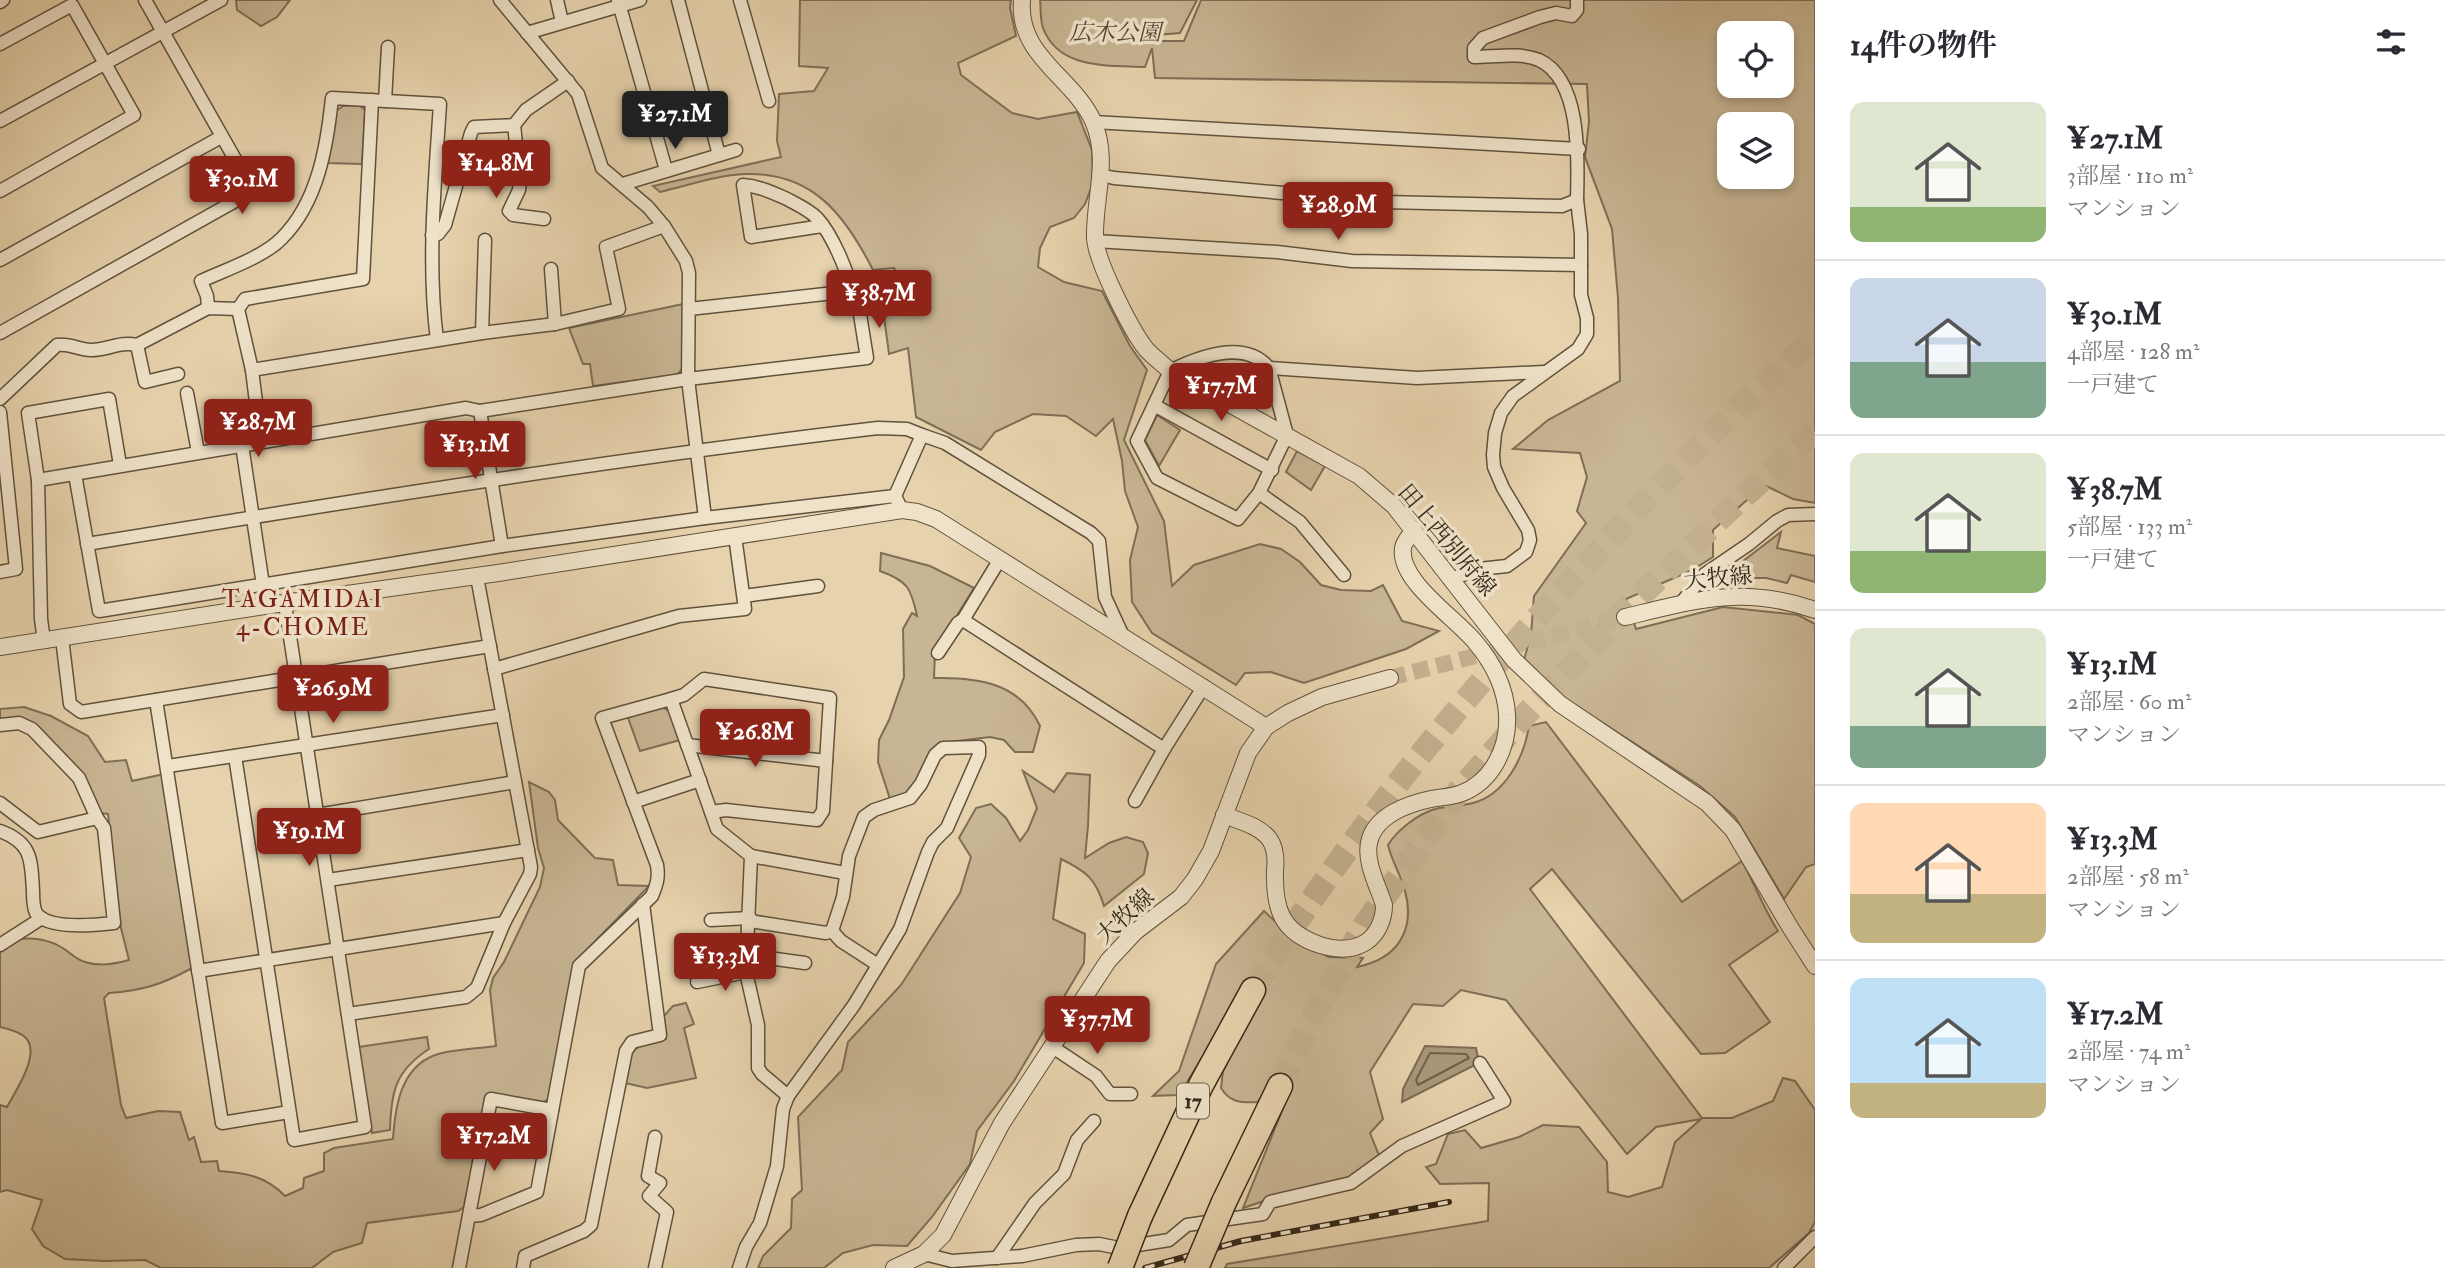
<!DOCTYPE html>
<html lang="ja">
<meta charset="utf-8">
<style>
:root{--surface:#fff;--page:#f7f7f7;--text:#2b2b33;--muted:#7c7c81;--line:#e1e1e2;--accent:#8f2418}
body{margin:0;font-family:"IM FELL Double Pica","Noto Serif JP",serif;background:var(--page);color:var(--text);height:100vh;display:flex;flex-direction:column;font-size:26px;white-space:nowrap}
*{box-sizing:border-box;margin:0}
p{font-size:23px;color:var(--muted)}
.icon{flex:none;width:38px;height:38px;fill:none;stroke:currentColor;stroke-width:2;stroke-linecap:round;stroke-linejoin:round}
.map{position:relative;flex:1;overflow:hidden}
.sheet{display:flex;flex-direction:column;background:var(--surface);width:630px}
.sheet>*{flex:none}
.tools{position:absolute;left:1717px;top:21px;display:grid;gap:14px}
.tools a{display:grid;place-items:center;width:77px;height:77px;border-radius:14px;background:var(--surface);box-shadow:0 4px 10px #0003;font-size:35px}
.price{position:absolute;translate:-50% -60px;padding:0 16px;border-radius:7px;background:var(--accent);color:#fff;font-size:23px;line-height:46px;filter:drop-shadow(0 2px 4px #0008)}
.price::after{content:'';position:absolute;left:50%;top:42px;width:21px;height:16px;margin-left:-10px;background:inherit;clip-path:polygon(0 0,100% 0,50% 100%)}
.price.on{background:#222;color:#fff}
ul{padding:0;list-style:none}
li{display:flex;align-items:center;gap:21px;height:175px;padding:0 35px}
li+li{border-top:2px solid var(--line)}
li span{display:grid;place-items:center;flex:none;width:196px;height:140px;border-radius:14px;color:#555}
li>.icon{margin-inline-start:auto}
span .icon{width:84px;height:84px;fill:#fffc;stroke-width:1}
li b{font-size:30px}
h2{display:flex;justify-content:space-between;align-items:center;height:84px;padding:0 35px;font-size:30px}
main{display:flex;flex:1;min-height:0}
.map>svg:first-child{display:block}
</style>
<main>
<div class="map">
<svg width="1815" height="1268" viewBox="0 0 1815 1268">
<rect width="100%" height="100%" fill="#e6d2ac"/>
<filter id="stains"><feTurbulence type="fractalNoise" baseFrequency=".00286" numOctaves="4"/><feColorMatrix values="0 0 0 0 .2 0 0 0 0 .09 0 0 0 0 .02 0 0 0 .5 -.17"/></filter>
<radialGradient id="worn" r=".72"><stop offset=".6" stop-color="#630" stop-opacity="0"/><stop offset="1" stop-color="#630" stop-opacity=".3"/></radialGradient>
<g fill="#c8b593" stroke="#7e6e56" stroke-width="2" fill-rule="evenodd">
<path d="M236,0h54l-13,17 -16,9 -24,-16z"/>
<path d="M800,0h211l-1,8 6,28 -58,27 3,12 51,38 26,6 39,-7 15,38 1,33 -8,21 -11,14 -24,9 -10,21 -2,19 26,15 38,9 28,55 17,24 -23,70 40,81 8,65 22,-21 66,-21 21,5 19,13 21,23 20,5 30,1 12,-6 19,36 37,10 -33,18 -102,34 -33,-11 -26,1 -9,12 -84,-52 -20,-31 -2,-42 8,-33 -13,-36 -3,-30 -9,-42 -17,17 -30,-20 -33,-2 -38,18 -14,18 -65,-33 -8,-69 -19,6 -5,-37 20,-31 -10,-18 -21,2c-28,-55 -60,-98 -128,-96 -27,1 -59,12 -85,18l-7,-6 128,-29 -4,-16 2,-47 35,-3 14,-23 -29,-2z"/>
<path d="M1040,0h157l-17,33 -23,2 -3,6h30l17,-41h614v503l-22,-4 -29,-14 -51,45v27l-21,13 -66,29 10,30 87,-22 75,8 17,9v240l-9,3 -22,32 -49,-82 -35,-31 -140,-91 -36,-35 7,-26 3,-38 52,-73 -9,-12 10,-34 -7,-24 -67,-4 35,-29 72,-39 -2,-83 -6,-69 -27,-72 4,-35 -2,-38 -432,-6 -3,-30 -7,19c-37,-2 -86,3 -102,-39 -3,-8 -2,-20 -3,-28zM1729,33h53v53h-53zM1729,124h53v53h-53z"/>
<path d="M359,105l6,5 -3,54 -35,-1 9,-52 7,-5z"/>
<path d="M683,304v64l-6,7 -84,11 -3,-22h-7l-14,-36z"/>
<path d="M1157,415l23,15 -21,36 -14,-26z"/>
<path d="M1297,451l28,15 -14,24 -25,-18z"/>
<path d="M1781,532l-4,16 38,8v26l-24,-7 -4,8 -21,-5h-45z"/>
<path d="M881,553l49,13 44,22 -39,63 -1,27c44,-1 86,5 106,48l-7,26h-18l-11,-12 -14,-3 -49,6 -12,12 -20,39 -19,5 -12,-37 1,-22 10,-20 15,-43 -1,-48 9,-16 5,3c-6,-28 -9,-35 -37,-45z"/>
<path d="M24,707l27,9 37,20 17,26 21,-2 6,21 32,-7 28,194c-29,16 -50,23 -83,25l-5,5 17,107 5,13 32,-7 22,1 9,28 5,-3 7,25 16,-1 2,10c27,2 47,5 66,25l18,-8 1,-10 20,-7v-18l10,-5 59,-9c2,-31 7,-71 42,-84 19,-6 41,-6 61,-9l-6,-56 3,-12 11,-16 36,-75 4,-19 -6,-20 -9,-66 20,10 6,8 3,20 37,38 18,2 5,25 31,1 -75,77 -26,136 -4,3 -54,-9 -4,3 -22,111 -6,4 -91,12 -5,20 -29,9 -21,16h-151l-16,-8 -41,1 -39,-2 -22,-13 -11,-17 10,-29 -35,-10 -7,2v-87l7,2c8,-15 34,-53 19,-69 -6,-6 -17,-9 -26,-11v-74c2,-3 4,-7 7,-9 13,-10 41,-5 54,3 9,5 14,12 24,15 14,5 30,2 44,-2l-8,-32 -13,-114 -7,-1 -18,-37 -48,-51 -15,-8 -20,3v-11z"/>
<path d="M661,707l9,4 10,29 -40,11 -13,-36z"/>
<path d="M1546,722l136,180 60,-41c13,24 22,48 36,70l-49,34 41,57 -45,31 -24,1 -149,-185 -22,20 172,229h30l41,-17 10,-23 12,3 20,29v112l-6,11 -40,35h-544l2,-4 261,-43 1,-38 -49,1 -14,-17 10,-3 12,-30 17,-4 16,18 38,-11 24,-12 36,2 28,35 1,30 20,5 34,-10 13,-45 26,-23 -45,8 -29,27 -121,-154 -45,-10 -18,16 -30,-2 -43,68 13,47 -13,14 12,30 -13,10 -69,16 -57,19 47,-117 -19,-10 -13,21c-16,1 -28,1 -37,-14l2,-17 40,-80 -19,-10 -24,48 -41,66 -26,1 26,-25 37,-107 48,-53 32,30 33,16 34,1 -6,9c39,-8 59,-35 48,-76 -4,-16 -13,-29 -17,-46 9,-15 30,-31 47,-36 13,-3 26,-3 38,-6 33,-9 51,-46 56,-77z"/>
<path d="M1023,771l31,21 13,-19 23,2 -2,51 -3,32 24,-15 17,-6 17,5 5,11 -4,21 -40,32c-8,-27 -18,-35 -43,-47l-8,60 32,15 -1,29 -70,118 -37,50 -7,33 -38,53 -25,29 -34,-1 -30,8 -19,15h-66l5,-12 28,-28 1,-29 10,-9 -4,-73 44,-47 6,-28 53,-57 59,-92 11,-36 -12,-19 17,-30 15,-4 15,14 14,23 8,-11 9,-22z"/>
<path d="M686,1003l8,21 -10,4 12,50 -49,10 -22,-5c6,-37 4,-35 41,-44l-3,-22 10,-11z"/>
<path d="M427,1037l2,12c-34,22 -38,43 -39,81l-18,3 -14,-86z"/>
</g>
<path fill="#aa987a" stroke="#7b6b53" stroke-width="2" d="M1425,1046l51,2 2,10 -5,8 -71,36 1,-13z"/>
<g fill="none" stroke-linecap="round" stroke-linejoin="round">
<path stroke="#706049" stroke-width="2" d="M1430,1053l36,1 3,4 -51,27 -2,-5z"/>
<path stroke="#c3b08e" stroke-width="16" stroke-dasharray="16 8" stroke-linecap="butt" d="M1390,678l235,-61"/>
<g stroke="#c3b08e" stroke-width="24" stroke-dasharray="24 12" stroke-linecap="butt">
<path d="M1253,990c83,-135 180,-256 286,-374 87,-98 179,-191 276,-279"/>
<path d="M1280,1086l36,-76 48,-84 95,-135 68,-78 106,-110 94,-91 88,-81"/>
</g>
<defs>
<g id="minor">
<path d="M500,0l78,94 24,74 46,39 16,19 22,35 3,12 -1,106 17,139"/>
<path d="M557,0l5,22"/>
<path d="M618,0l48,170"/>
<path d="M678,0l41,155"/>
<path d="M740,0l29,101"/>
<path d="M0,2l3,-2"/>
<path d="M527,33l113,-33"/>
<path d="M0,44l72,-39 62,110 -134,76"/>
<path d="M385,101l3,-54"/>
<path d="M0,121l221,-121"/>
<path d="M1093,122l486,27"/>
<path d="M514,125l6,55 -1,10 -10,21 4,4 31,4"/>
<path d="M1101,175l13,3 270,24 178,4 15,-6 4,34v61l6,23v16l-9,15 -65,47 -12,17 -6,20 -2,22 1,12 9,21 25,42 2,10 -4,12 -19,14 -28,3 -28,10"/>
<path d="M623,184l113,-34"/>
<path d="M1577,200c1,-39 5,-120 -38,-140 -19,-8 -45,-3 -65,-3v-9l9,-10 57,-21 16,-4 16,3 5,-6v-10"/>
<path d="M822,226l-71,11 -8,-52c15,1 28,7 42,13 11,6 23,11 32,20 15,16 30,52 35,73"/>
<path d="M432,235l6,-1 7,-9 26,-92 3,-6 40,-2 12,-15 42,-29"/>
<path d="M1095,241l182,11 75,9 229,4"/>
<path d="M0,260l221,-123"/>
<path d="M551,269l4,55"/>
<path d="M208,308l-1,-12 -6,-15c24,-11 63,-24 81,-43 36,-36 45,-92 50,-140l108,6c-5,78 -13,158 -3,236"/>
<path d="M0,333l253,-142 -108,-191"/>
<path d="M482,333l3,-93"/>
<path d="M137,345l8,37 33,-8"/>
<path d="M1269,368l148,10 127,-6"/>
<path d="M252,370l230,-37 73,-9 64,-15 -13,-62 58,-21"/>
<path d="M187,393l11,59"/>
<path d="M0,399l57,-54c14,-2 21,5 34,5 17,0 29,-9 46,-5l71,-37 30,1"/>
<path d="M1154,405l118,65"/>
<path d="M480,411l22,135"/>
<path d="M0,412l16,157 -16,3"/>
<path d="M922,435l23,8 146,90 8,8 6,56 17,37"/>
<path d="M261,442l-9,-72 -14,-61 7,-10 118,-20 9,-179"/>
<path d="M242,445l21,140"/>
<path d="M75,474l24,137 403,-65 203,-28 190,-22 7,14"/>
<path d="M38,480l428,-72 14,3 208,-32 179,-21 -9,-56 -6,-11 -163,18"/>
<path d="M1259,493l-21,26 -81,-41 -20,-37 33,-70c28,-14 75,-32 99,-3l18,67 -28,58 41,29 44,53"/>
<path d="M87,544c264,-43 526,-85 791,-116l29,1 15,6 -27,61"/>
<path d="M1000,559l-37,61 201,129"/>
<path d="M744,596l74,-10"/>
<path d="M1681,603l24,-29 44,-30 28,-23 11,-6 27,-1"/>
<path d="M62,638l8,66 11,8 409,-66"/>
<path d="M44,641l-3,-22 -3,-139 -10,-67 81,-14 11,66"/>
<path d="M938,653l20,-30 5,-3"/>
<path d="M494,669l185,-53 66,-7 -10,-73"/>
<path d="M671,699l13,-4 20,-16 126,19 -7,113 -6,9 -91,-10 -15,2"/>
<path d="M156,700l66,423 67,-11"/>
<path d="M0,725l19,-2 13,6 47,49 18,40 7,10 10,95c-18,2 -66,7 -78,-10 -3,-6 -3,-15 -3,-22 -2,-30 0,-48 -33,-60"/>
<path d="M687,745l139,16"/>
<path d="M235,756l59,384 71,-13 -80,-523"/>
<path d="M168,766l335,-51"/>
<path d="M1135,801l29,-52 40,-63"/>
<path d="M633,802l67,-22"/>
<path d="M0,803l38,29 59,-14"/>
<path d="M317,815l198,-33"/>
<path d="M751,856l94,17"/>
<path d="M328,880l200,-30"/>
<path d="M711,920l39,-2"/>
<path d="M832,931l9,10 37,24"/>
<path d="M0,945l42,-27"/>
<path d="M746,955l59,8"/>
<path d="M198,971l306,-48"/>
<path d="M697,982l49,-10"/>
<path d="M348,1014l118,-17 11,-9 27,-65 26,-49 1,-7 -54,-290"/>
<path d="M1051,1046l45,30 14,18h21"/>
<path d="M469,1216l12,-1 56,-23 42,-226 73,-70c5,-12 7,-19 5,-31l-55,-147 69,-19 46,130 34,27 -5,116 12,53v43l4,6 26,22"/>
<path d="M924,1254l28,7 70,-5 54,-11 23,-1 20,4 50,-8 18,-15 76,-11 7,-12 81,-19 51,-37 102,-45 -24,-38"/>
<path d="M997,1258l38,-55 29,-29 13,-34 17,-19"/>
<path d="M459,1268l32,-169 61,11"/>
<path d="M523,1268l2,-12 59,-25 7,-6 35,-174 6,-9 28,-7 -17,-131"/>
<path d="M655,1268l12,-56 -18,-16 11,-13 -12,-7 7,-39"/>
<path d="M739,1268l7,-21 14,-24 17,-57 6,-57 5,-13 66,-91 46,-76 28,-77 5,-10 14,-14 32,-73v-8l-36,1 -8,7 -14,29 -11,14 -36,12 -10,7 -15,39 -6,41 -11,34 -6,2 -76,-12"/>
<path d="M1784,1268l31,-31"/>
</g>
<g id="tertiary">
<path d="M1022,0c-5,56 51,77 71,121 17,38 1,77 2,117 1,23 36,92 51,111 7,8 16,14 24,22l189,105 35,30 120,154 46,44 147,99 26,27 57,97 25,39"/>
<path d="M1625,617c71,-17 118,-32 190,-7"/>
<path d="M0,647l304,-47 194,-27 404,-63 15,2 19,7 330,208"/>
<path d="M1224,815c15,6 37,11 46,25 6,9 6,21 5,31 -1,38 6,61 45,74 16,5 32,6 46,-3 12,-8 18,-23 18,-37 -6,-19 -19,-42 -15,-62 5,-27 38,-39 62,-44 10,-2 22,-2 31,-6 31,-12 47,-47 45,-78 -1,-26 -14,-52 -31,-72 -19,-24 -78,-62 -73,-95 1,-7 7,-12 11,-18"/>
<path d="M894,1268l30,-14 19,-19 59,-112 106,-162 27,-29 46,-35 14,-18 16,-28 37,-98 18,-26 22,-14 34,-16 68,-19"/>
</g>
<g id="motorway">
<path d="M1224,1202l56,-116"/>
<path d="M1140,1216l61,-131 52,-95"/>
</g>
</defs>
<use href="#minor" stroke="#61523d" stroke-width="15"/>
<use href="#tertiary" stroke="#61523d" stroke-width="18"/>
<use href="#motorway" stroke="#352718" stroke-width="27"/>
<use href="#minor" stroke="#efe2c9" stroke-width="12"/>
<use href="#tertiary" stroke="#efe2c9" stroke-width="16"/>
<use href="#motorway" stroke="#e6d2ac" stroke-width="24"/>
<defs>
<path id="rail" d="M1145,1268l96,-27 208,-39"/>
</defs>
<use href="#rail" stroke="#352718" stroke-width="6"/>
<use href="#rail" stroke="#efe2c9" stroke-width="3.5" stroke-dasharray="10" stroke-linecap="butt"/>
<defs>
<g id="motorway-bridge">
<path d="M1120,1268l20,-52"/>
<path d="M1196,1268l28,-66"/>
</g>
</defs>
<use href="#motorway-bridge" stroke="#352718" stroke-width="27" stroke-linecap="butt"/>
<use href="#motorway-bridge" stroke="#e6d2ac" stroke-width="24"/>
</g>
<g text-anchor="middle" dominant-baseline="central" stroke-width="7" stroke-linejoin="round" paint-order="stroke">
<rect fill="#efe2c9" stroke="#6d5f4d" stroke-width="2" x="1177" y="1083.5" width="32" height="35" rx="5"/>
<g font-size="21" font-weight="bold" fill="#352718">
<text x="1193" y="1101">17</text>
</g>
<g font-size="23" font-style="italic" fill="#5a4a37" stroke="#efe2c9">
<text x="1115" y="32">広木公園</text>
</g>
<g font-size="23" fill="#352718" stroke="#efe2c9">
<text transform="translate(1447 540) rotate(50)">田上西別府線</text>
<text transform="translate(1718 578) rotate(-5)">大牧線</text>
<text transform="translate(1125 916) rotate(-42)">大牧線</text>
</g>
<g font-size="24" letter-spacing="2" fill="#7a1f14" stroke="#efe2c9">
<text x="303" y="599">TAGAMIDAI<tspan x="303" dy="28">4-CHOME</tspan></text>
</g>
</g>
<rect width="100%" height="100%" filter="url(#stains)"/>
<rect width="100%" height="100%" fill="url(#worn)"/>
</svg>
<div class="tools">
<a><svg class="icon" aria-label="locate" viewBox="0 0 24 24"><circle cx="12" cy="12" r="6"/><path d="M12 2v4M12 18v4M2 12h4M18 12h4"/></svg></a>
<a><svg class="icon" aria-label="layers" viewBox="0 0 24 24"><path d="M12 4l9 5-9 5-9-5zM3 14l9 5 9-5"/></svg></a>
</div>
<b class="price on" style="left:675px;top:151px">¥27.1M</b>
<b class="price" style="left:496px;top:200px">¥14.8M</b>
<b class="price" style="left:242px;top:216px">¥30.1M</b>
<b class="price" style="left:1338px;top:242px">¥28.9M</b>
<b class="price" style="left:879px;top:330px">¥38.7M</b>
<b class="price" style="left:1221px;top:423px">¥17.7M</b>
<b class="price" style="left:258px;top:459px">¥28.7M</b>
<b class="price" style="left:475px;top:481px">¥13.1M</b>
<b class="price" style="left:333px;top:725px">¥26.9M</b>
<b class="price" style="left:755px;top:769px">¥26.8M</b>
<b class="price" style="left:309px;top:868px">¥19.1M</b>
<b class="price" style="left:725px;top:993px">¥13.3M</b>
<b class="price" style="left:1097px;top:1056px">¥37.7M</b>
<b class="price" style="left:494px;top:1173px">¥17.2M</b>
</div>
<section class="sheet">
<h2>14件の物件<svg class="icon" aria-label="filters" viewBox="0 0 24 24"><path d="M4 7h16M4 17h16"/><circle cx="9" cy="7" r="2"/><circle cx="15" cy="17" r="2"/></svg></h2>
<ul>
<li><span style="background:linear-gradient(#dfe7d0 75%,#8fb573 0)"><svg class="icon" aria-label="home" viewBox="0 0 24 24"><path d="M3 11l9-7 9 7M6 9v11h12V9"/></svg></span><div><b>¥27.1M</b><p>3部屋 · 110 m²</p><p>マンション</p></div></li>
<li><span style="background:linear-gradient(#c9d6e8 60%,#7fa58c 0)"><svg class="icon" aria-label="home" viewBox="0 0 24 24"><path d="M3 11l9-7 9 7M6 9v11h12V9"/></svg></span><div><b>¥30.1M</b><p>4部屋 · 128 m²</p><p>一戸建て</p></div></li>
<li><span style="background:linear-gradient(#dfe7d0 70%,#8fb573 0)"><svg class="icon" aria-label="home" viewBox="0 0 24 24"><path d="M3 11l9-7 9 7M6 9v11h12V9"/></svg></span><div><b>¥38.7M</b><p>5部屋 · 133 m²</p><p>一戸建て</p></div></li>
<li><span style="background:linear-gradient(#dfe7d0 70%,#7fa58c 0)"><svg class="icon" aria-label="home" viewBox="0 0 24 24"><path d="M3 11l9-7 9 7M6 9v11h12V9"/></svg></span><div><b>¥13.1M</b><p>2部屋 · 60 m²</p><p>マンション</p></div></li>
<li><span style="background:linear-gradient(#ffd9b3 65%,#c2b280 0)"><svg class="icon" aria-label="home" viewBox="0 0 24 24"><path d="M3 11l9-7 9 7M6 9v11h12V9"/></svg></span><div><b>¥13.3M</b><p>2部屋 · 58 m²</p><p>マンション</p></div></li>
<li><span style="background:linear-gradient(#bfe0f5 75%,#c2b280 0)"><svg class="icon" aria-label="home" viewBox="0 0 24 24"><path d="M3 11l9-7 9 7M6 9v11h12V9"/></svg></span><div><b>¥17.2M</b><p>2部屋 · 74 m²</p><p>マンション</p></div></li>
</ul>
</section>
</main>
